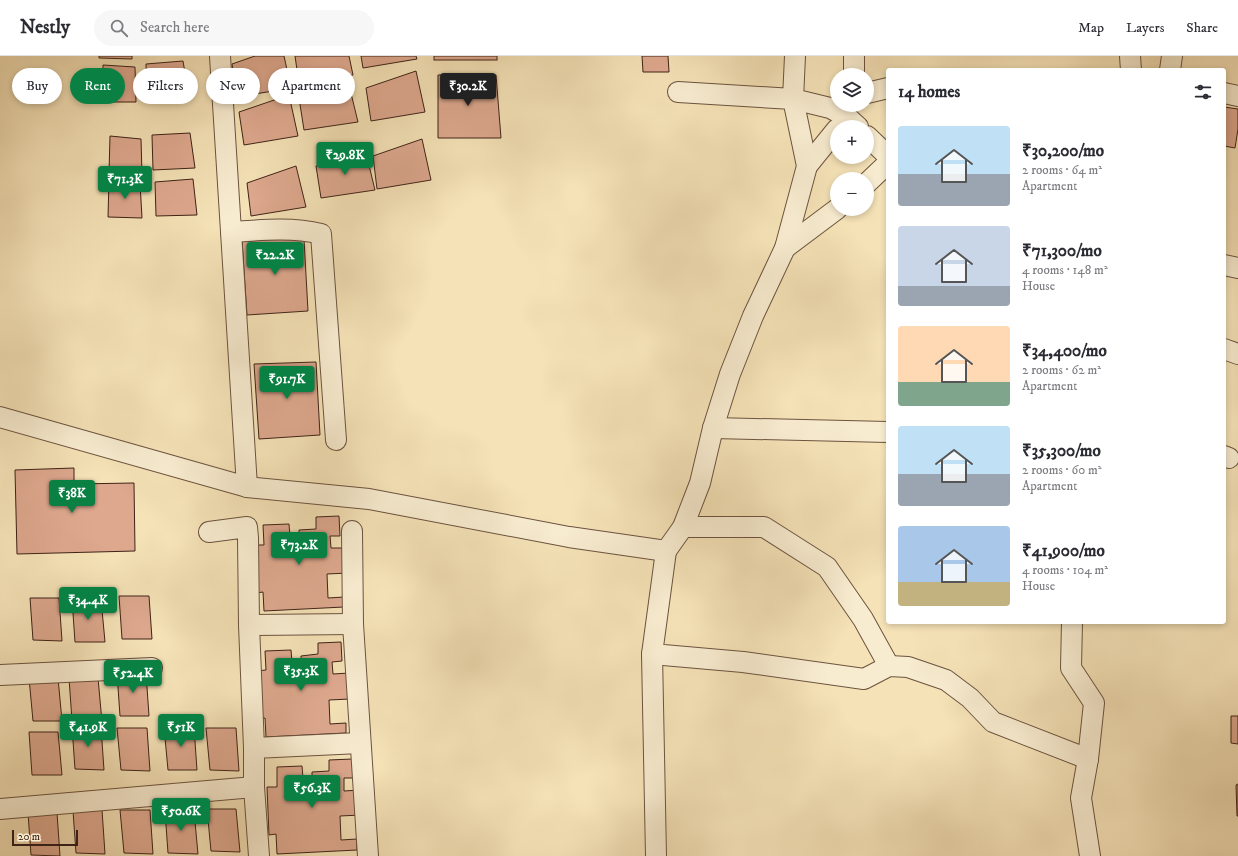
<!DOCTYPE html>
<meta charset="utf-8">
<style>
:root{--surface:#fff;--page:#f7f7f7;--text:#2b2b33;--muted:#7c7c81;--line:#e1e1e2;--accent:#0b8043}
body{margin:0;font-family:"IM FELL DW Pica",serif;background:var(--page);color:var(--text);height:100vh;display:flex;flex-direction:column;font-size:15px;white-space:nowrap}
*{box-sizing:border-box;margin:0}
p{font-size:13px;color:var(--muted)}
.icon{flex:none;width:22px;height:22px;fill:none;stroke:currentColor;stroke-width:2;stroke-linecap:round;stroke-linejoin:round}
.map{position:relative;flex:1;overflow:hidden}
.drawer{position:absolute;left:886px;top:12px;width:340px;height:556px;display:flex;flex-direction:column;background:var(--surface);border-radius:4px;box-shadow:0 2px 6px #0003}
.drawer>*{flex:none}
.hud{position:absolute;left:12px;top:12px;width:380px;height:36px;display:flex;gap:8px}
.controls{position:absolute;left:830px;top:12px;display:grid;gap:8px}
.controls a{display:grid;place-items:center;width:44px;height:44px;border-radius:50%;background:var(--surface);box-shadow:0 2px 6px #0003;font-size:20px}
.scale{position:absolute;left:12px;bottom:10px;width:66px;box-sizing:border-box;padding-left:4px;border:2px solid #3f2317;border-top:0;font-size:11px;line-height:14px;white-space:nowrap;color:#3f2317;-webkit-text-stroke:3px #f8ecd0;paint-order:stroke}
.price{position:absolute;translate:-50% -34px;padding:0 9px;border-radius:4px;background:var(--accent);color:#fff;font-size:13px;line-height:26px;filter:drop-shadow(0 1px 2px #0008)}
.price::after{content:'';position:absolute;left:50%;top:24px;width:12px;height:9px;margin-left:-6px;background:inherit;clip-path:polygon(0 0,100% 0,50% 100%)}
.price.current{background:#222;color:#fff}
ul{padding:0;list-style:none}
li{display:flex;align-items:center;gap:12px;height:100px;padding:0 12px}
li span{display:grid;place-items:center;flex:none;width:112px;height:80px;border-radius:4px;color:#555}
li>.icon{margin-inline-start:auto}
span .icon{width:48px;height:48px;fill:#fffc;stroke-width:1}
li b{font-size:17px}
h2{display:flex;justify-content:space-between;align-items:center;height:48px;padding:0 12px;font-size:17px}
.pill{padding:0 14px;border-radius:18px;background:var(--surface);box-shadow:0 2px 6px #0003;font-size:14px;line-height:36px}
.pill.current{background:var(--accent);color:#fff}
header{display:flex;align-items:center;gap:24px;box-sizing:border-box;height:56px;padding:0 20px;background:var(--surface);border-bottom:1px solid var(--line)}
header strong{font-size:19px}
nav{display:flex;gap:22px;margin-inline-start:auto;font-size:14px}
.search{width:280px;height:36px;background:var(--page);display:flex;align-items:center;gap:10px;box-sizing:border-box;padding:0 14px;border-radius:22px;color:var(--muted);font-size:15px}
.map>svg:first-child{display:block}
</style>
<header>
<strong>Nestly</strong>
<div class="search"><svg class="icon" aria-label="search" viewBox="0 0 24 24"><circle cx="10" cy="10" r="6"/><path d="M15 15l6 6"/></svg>Search here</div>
<nav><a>Map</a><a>Layers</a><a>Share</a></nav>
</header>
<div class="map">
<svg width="1238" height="800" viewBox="0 0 1238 800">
<rect width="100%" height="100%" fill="#f5e2b7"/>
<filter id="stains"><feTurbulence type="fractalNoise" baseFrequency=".005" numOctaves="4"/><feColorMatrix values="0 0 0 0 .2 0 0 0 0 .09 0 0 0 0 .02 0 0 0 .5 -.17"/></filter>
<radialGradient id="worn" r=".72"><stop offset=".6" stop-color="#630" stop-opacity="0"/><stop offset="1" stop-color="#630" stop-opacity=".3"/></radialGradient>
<g fill="#dda88e" stroke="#3f2317">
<path d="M99,0h33v3l-33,-1z"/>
<path d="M255,0h29l7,32 -54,9 -5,-33z"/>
<path d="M295,0h54l4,19 -54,9z"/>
<path d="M361,0h55l1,3 -54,9z"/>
<rect x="434" y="0" width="63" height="4"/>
<path d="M642,0h26l1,16h-26z"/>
<path d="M183,5l6,36 -42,2 -1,-35z"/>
<path d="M103,9l32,2 1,35h-33z"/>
<path d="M416,15l9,41 -54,9 -5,-33z"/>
<path d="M438,19h58l5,63h-63z"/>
<path d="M348,25l10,41 -54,8 -5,-32z"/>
<path d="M289,39l9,41 -54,9 -5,-33z"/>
<path d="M1224,51l14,2v20l-3,19 -11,-2z"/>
<path d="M190,77l5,35 -42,2 -1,-35z"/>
<path d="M110,80l31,3 1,35 -33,-1z"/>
<path d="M422,83l9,41 -54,9 -4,-33z"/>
<path d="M365,93l10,41 -54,8 -5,-32z"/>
<path d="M296,110l10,41 -55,9 -4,-33z"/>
<path d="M193,123l4,36 -41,1 -1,-34z"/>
<path d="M109,124l31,3 2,35 -34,-1z"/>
<path d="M304,183l4,72 -61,4 -5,-75z"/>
<path d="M316,306l4,73 -61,4 -5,-75z"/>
<path d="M74,412v16l60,-1 1,68 -118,3 -2,-84z"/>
<path d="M339,460l1,20h-10l1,12h16l1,25 -21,1 1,24 16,-1v10l-80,4 -1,-19 -7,1 -2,-48h10l-1,-20 26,-1 1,12h9v-6l17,-1v-12z"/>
<path d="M119,540h30l3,43h-30z"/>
<path d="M30,542h29l3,43 -29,-1z"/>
<path d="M72,543h29l4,43h-30z"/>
<path d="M341,586l1,19 -10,1 1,12 16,-1 1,26 -21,1 1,24 16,-1v10l-80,4 -1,-19 -7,1 -2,-48 10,-1 -1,-19 26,-1 1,12 9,-1v-5l17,-2v-11z"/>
<path d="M117,617h29l3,43h-29z"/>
<path d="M29,622h29l4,43h-29z"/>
<path d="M69,622h29l4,44 -30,-1z"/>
<path d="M1231,660h7v28l-7,-1z"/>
<path d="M72,671h29l3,43 -29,-1z"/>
<path d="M164,671h30l3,43h-29z"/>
<path d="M117,672h30l3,43 -29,-1z"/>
<path d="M206,672h30l3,43 -29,-1z"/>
<path d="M29,676h29l4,43h-30z"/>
<path d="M352,703l1,19h-9v13l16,-1 1,25 -21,1 1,24 16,-1v11l-80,4 -1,-20 -7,1 -2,-48h10v-20l25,-1 1,12h9v-6l17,-1v-11z"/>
<path d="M1238,728v32h-1l-1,-31z"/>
<path d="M207,753h29l4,43 -29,-1z"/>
<path d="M102,754l3,44 -29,-1 -3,-42z"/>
<path d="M120,754h30l3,44 -29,-1z"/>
<path d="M165,755h29l4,43 -30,-1z"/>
<path d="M28,757h29l3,43 -29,-1z"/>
</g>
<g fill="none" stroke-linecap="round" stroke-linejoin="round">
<defs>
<g id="street">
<path d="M220,0l27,431"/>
<path d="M1130,0l1,14"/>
<path d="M1170,14l2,-14"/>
<path d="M854,19v-19"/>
<path d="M678,36l115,7 2,-43"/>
<path d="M867,37l21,-5"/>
<path d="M1224,37l14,3"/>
<path d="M867,80l21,20"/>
<path d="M807,110l30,-37"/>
<path d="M867,127l21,-20"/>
<path d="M231,176c30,-2 61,-5 90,2l15,206"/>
<path d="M785,192l52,-39"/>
<path d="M1224,209l14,3"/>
<path d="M1224,293l14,5"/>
<path d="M0,361l247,70 122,12 200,38 97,14 17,-24 17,-44 13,-55 17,-54 23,-58 32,-68 22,-82 -14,-67 37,9 17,9 11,10"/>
<path d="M713,372l175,4"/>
<path d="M1224,400l5,2"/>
<path d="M683,471h81l63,40 36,52 26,47"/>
<path d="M352,475l1,93 15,232"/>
<path d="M209,476l38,-5 1,11 1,87 5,123v39l5,69"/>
<path d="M666,495l-14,103 91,8 121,17 25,-13 19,1 38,13 24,18 23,24 95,37"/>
<path d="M1072,566l-1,46 23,35 -6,56 -7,39 9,58"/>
<path d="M249,569l104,-1"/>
<path d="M652,598l4,202"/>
<path d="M0,619l152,-7"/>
<path d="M254,692l106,-5"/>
<path d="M0,753l254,-22"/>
</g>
</defs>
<use href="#street" stroke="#6c533f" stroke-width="22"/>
<use href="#street" stroke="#f8ecd0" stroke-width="20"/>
</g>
<rect width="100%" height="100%" filter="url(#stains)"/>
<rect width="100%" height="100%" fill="url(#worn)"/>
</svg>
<div class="controls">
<a><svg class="icon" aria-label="layers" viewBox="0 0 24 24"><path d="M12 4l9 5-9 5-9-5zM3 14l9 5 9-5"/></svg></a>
<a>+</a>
<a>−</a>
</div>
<div class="scale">20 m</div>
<b class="price current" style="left:468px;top:51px">₹30.2K</b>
<b class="price" style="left:345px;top:120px">₹29.8K</b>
<b class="price" style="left:125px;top:144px">₹71.3K</b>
<b class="price" style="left:275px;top:220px">₹22.2K</b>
<b class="price" style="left:287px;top:344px">₹91.7K</b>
<b class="price" style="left:72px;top:458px">₹38K</b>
<b class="price" style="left:299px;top:510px">₹73.2K</b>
<b class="price" style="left:88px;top:565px">₹34.4K</b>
<b class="price" style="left:301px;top:636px">₹35.3K</b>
<b class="price" style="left:133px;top:638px">₹52.4K</b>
<b class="price" style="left:88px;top:692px">₹41.9K</b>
<b class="price" style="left:181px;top:692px">₹51K</b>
<b class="price" style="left:312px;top:753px">₹56.3K</b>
<b class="price" style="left:181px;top:776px">₹50.6K</b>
<div class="hud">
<a class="pill">Buy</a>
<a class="pill current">Rent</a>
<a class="pill">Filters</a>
<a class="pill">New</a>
<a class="pill">Apartment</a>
</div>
<section class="drawer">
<h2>14 homes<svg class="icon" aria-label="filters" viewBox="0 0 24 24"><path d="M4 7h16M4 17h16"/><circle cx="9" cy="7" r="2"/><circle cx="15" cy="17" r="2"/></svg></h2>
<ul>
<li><span style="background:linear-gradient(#bfe0f5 60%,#9aa5b1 0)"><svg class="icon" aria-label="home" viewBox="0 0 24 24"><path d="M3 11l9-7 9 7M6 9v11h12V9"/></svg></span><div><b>₹30,200/mo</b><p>2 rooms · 64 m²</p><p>Apartment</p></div></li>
<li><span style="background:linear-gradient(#c9d6e8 75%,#9aa5b1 0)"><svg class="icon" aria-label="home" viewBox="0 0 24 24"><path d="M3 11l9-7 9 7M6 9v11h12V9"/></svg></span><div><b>₹71,300/mo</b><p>4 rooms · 148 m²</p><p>House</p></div></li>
<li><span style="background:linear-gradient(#ffd9b3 70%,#7fa58c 0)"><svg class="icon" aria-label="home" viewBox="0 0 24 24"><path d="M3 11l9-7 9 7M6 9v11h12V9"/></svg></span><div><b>₹34,400/mo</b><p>2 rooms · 62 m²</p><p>Apartment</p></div></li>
<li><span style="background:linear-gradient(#bfe0f5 60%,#9aa5b1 0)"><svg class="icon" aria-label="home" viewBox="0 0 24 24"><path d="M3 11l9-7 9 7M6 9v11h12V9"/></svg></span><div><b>₹35,300/mo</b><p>2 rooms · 60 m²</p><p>Apartment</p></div></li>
<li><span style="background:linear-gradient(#a9c7e8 70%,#c2b280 0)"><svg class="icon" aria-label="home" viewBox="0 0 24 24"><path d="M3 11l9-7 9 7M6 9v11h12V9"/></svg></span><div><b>₹41,900/mo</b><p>4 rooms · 104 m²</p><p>House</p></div></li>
</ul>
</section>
</div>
